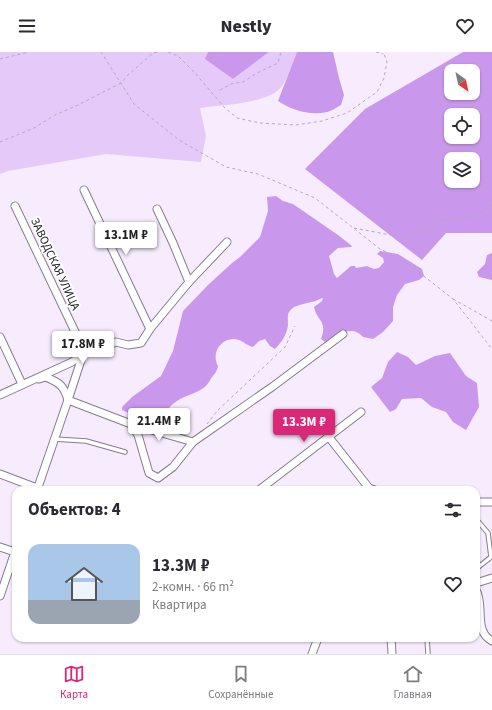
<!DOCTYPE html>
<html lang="ru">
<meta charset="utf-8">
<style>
:root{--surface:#fff;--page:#f2f2f3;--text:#2b2b33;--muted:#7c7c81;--line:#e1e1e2;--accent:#db2777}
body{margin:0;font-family:"Source Sans 3",sans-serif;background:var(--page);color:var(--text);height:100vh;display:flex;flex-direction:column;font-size:15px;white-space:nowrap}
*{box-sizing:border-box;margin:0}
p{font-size:13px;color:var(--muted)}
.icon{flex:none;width:22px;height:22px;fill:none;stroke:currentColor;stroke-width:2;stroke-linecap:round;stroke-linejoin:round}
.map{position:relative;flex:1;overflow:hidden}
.sheet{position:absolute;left:12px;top:434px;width:468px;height:156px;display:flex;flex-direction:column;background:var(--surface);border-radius:12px;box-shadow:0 1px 3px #0004}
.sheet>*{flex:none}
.needle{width:26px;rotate:147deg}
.fabs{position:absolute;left:444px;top:12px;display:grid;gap:8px}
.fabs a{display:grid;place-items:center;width:36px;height:36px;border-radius:8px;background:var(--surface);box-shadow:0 1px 3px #0004;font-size:20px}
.price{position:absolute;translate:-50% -34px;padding:0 9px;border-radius:4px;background:#fff;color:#222;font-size:13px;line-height:26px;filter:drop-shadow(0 1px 2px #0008)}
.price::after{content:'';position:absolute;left:50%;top:24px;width:12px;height:9px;margin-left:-6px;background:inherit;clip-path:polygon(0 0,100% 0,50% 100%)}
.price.current{background:var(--accent);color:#fff}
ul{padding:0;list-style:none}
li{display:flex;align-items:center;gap:12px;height:100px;padding:0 16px}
li span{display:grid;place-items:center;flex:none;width:112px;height:80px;border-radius:12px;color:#555}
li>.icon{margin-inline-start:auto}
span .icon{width:48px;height:48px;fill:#fffc;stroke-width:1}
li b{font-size:17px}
h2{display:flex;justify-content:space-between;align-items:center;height:48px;padding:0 16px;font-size:17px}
header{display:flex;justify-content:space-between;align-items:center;height:52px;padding:0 16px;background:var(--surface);font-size:18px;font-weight:800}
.tabs{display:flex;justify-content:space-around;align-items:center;height:56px;border-top:1px solid var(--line);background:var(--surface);font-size:11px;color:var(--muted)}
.tabs a{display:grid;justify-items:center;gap:2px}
.tabs .current{color:var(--accent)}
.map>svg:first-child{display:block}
</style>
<header><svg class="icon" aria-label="menu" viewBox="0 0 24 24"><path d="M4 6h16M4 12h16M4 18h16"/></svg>Nestly<svg class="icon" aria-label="heart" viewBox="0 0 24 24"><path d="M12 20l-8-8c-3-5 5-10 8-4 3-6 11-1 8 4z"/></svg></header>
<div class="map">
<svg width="492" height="602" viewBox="0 0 492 602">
<rect width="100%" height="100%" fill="#f6ecfe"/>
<path fill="#e5caf9" d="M0,0h208l-2,7 27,20 36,-27h28c-3,8 -10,28 -15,34 -13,18 -60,19 -82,22l6,28 -5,26 -95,-8 -98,17 -8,3z"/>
<g fill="#c998ec" fill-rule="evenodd">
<path d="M208,0h61l-36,27 -28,-20z"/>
<path d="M297,0h36l6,26 5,17 -3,10c-4,2 -9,6 -14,7 -18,4 -35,-2 -49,-11z"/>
<path d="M463,0h29v181h-46l-24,27 -117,-91 60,-60zM451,19h22v22h-22zM451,63h22v22h-22zM451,107h22v22h-22z"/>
<path d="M276,144l7,5 10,3 45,31 14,11 -1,1 -13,1 -9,8 5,18 3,4 14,-12h4l1,2 11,-2 7,3 5,-1 5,-6 -1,-4 -6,-4 3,-3 18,3 24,15 2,7 -5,4 -14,4 -8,11 -4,12v14l-10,11 -10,7 -10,-2c-11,-13 -26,-2 -38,5l-4,-3c7,-19 -4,-17 -7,-32l8,-6 1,-3c-5,1 -7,4 -12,4 -7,2 -18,3 -22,10 -2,3 -1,9 -1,13 -1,9 -6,17 -13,24l-5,-3 -5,-7 -6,2 -6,6c-5,-1 -9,-5 -14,-7 -16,-5 -29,12 -21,26 -1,5 -3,8 -6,11 -3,5 -6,10 -10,12 -12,7 -24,8 -33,19l-17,1 -21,5 -9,-4v-3l10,-10 29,-21 12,-25 10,-40 25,-26 24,-22 8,-6 20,-20 8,-26 -1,-14z"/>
<path d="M492,201v27l-13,-3 -2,-5 8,-8 2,-9z"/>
<path d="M397,300l11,5 8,8 19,-9 15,-3 16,23 11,7 2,24 -13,23 -13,-8 -7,-10 -14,-5 -11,-9 -19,1 -6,10 -6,3 -19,-25 11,-9 6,-16z"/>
</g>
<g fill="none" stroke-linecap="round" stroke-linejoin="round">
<defs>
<g id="service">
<path d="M54,387l32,2 39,11"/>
<path d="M476,467l12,14 3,24 -15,12"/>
<path d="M427,586l1,16"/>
</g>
<g id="minor">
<path d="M84,138l66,139"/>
<path d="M15,154l63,132 5,16 -15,46 63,24 7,11 11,38 9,5 15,-11 20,-25 79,-55 71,-53"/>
<path d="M189,230l38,-40"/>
<path d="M0,285l22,47"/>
<path d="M0,343l72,-33 11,-8 33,-12 12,3 13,-2 9,-14 39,-47 -16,-39 -16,-34"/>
<path d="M131,372l62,18"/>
<path d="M328,384l41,52 6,2"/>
<path d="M0,422l37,14"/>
<path d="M37,438l31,-90c-4,-14 -8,-17 -22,-23l-7,2"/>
<path d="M259,438l102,-78"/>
<path d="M476,450h16"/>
<path d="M0,495l15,5"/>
<path d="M476,531l16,-5"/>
<path d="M476,538c9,15 -3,41 16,51"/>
<path d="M0,544l16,-47"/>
<path d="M391,586l1,16"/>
<path d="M312,602l6,-16"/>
</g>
</defs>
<use href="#service" stroke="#877c8f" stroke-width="5.5"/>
<use href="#minor" stroke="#877c8f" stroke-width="9"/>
<g stroke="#b2aab9" stroke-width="1" stroke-dasharray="3 3" stroke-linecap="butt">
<path d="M101,0l33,52 45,36 47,27 32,7 57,24 65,51 22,10 51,40 39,50"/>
<path d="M168,0l10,4 16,16 31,36 12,10 23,5 36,2 26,-4 25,-8 30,-21 7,-14 3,-16 -3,-8 1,-2"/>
<path d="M376,0l7,2"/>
<path d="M0,7l29,-7"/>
<path d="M220,38l11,-6 12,-2 14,-9 21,-10 3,-11"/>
<path d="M0,90l34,-14 21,-13 23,-10 43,-22 7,-8 25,-22 5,-1"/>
<path d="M354,176l47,9 27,-8 13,-8 31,-4 20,-12"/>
<path d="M453,247l39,22"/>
<path d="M207,372l10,-13 68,-64 10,-21"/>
</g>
<use href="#service" stroke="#fff" stroke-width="3.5"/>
<use href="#minor" stroke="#fff" stroke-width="7"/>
</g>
<g text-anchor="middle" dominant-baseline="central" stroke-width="3.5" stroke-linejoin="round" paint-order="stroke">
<g font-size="12" fill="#252028" stroke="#fff">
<text transform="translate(55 212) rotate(65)">ЗАВОДСКАЯ УЛИЦА</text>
</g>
</g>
</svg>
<div class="fabs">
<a><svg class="needle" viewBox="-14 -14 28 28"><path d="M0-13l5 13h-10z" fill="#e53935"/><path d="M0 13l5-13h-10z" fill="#7c7c81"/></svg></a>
<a><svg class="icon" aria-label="locate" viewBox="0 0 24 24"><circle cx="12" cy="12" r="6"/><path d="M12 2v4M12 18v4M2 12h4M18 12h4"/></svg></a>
<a><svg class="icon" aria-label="layers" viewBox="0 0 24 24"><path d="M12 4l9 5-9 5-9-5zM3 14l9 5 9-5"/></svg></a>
</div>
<b class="price" style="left:126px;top:204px">13.1M ₽</b>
<b class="price" style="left:83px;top:313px">17.8M ₽</b>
<b class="price" style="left:159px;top:390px">21.4M ₽</b>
<b class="price current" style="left:304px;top:391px">13.3M ₽</b>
<section class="sheet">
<h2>Объектов: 4<svg class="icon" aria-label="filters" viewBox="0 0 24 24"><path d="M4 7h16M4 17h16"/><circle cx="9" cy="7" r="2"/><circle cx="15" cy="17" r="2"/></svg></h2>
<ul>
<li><span style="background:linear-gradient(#a9c7e8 70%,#9aa5b1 0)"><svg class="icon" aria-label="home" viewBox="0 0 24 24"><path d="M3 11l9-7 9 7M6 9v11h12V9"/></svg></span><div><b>13.3M ₽</b><p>2-комн. · 66 m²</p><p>Квартира</p></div><svg class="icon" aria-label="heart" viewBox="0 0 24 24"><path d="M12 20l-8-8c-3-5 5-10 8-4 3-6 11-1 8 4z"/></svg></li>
</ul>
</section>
</div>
<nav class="tabs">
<a class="current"><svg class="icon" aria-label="map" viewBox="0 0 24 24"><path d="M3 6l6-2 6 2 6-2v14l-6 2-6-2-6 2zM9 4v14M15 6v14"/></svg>Карта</a>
<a><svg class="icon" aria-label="saved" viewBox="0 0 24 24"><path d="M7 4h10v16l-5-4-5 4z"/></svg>Сохранённые</a>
<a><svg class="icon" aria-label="home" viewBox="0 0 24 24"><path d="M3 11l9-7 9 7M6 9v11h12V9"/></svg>Главная</a>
</nav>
